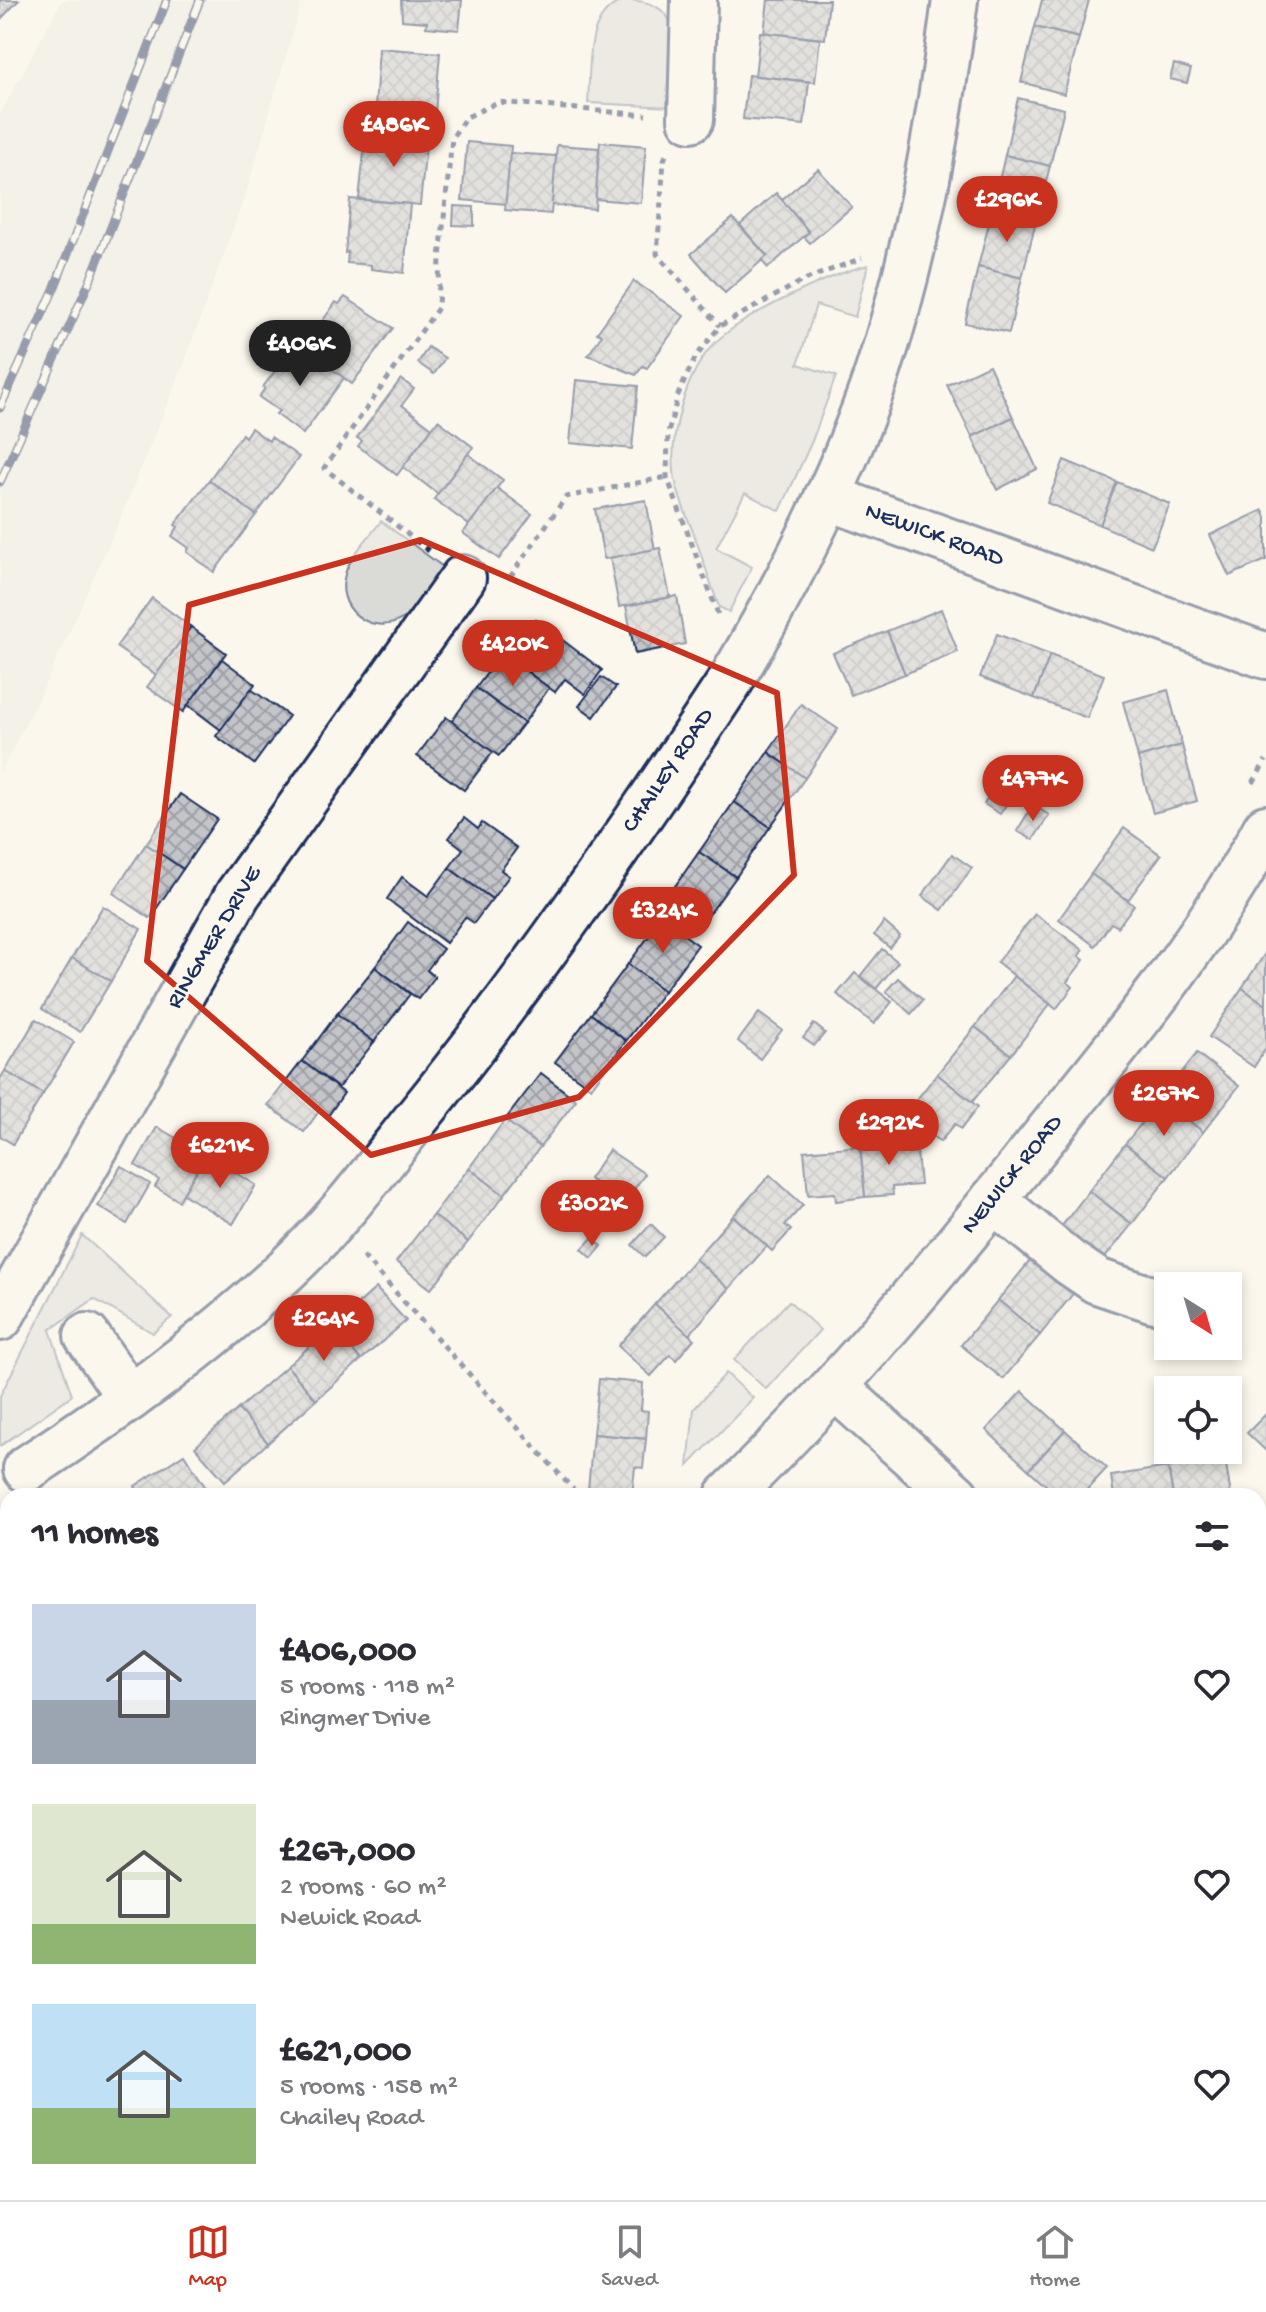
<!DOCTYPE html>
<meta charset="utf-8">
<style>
:root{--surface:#fff;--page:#f2f2f3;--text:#2b2b33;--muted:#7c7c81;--line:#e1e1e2;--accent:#c8321e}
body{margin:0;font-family:"Gochi Hand",sans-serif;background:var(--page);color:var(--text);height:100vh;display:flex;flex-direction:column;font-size:30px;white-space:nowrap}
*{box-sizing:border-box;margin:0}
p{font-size:26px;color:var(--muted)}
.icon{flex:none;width:44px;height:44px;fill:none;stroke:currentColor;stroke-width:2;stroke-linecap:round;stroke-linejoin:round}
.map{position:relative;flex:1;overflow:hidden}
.panel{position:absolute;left:0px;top:1488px;width:1266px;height:712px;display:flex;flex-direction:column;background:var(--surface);border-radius:24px 24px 0 0;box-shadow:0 4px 12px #0003}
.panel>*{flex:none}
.needle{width:52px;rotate:143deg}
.controls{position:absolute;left:1154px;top:1272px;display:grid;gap:16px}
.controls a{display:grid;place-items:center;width:88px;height:88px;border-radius:0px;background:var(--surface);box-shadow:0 4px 12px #0003;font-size:40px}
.price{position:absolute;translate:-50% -68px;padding:0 18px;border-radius:28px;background:var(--accent);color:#fff;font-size:26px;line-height:52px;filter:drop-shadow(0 2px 4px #0008)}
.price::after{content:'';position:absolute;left:50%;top:48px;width:24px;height:18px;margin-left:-12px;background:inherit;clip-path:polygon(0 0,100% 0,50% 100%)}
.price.current{background:#222;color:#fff}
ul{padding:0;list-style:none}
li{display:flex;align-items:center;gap:24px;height:200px;padding:0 32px}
li span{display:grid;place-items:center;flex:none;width:224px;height:160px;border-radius:0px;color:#555}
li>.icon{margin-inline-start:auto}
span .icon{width:96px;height:96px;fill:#fffc;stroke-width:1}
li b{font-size:34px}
h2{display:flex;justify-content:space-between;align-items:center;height:96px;padding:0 32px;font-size:34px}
.dock{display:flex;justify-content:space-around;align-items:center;height:112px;border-top:2px solid var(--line);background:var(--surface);font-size:22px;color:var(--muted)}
.dock a{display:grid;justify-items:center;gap:4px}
.dock .current{color:var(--accent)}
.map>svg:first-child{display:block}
</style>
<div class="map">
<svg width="1266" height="2200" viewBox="0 0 1266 2200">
<defs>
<pattern id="building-cross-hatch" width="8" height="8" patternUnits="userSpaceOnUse" patternTransform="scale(2)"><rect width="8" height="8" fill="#c3c5c9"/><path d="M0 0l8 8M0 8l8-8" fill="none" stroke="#9ea0a6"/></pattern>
</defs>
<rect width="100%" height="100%" fill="#fbf7ec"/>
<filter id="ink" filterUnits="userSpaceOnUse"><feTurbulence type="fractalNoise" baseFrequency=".0125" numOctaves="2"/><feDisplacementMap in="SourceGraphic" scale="16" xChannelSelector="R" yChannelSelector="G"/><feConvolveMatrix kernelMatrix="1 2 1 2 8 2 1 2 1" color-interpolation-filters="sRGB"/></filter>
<g filter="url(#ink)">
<path fill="#eae8e2" d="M62,0h240l-54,188 -64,176 -66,160 -76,168 -42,82v-660z"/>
<g fill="#dadad7" stroke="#7a849a" stroke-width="2">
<path d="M625,0c68,0 49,59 47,107l-84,-4c3,-36 -5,-90 37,-103z"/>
<path d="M868,265l-13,52 -39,-12 -18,59 38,12 -24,65 -32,70 -35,-18 -29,55 36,19 -23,45 -10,-5c-8,-23 -16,-47 -24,-70 -7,-19 -16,-37 -20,-58 -7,-41 10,-107 41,-137 29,-28 113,-67 152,-77z"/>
<path d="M381,521l62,46c-11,16 -22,39 -38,50 -28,21 -68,-4 -61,-38 3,-21 25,-41 37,-58z"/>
<path d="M82,1235l90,82 -19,16 -59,-34 -44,31 22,65 -72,51v-50z"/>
<path d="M789,1301l31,29 -54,59 -32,-29z"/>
<path d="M726,1373l27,25 -65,68 6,-57z"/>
</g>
<g fill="url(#building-cross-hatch)" stroke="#1b2f5e" stroke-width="2">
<path d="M0,0h19l-19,20z"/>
<path d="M401,0h61l-3,30 -33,-3 1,-5 -25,-2z"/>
<path d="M768,0h61l-4,39 -61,-6z"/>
<path d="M1042,0h47l-10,38 -44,-11z"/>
<path d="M1035,27l44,11 -15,56 -43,-12z"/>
<path d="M760,32l60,7 -5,43 -60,-6z"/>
<path d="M379,48l61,5 -5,60 -60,-5z"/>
<path d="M1174,64l17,5 -4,14 -17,-4z"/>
<path d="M748,75l61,7 -5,43 -61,-6z"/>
<path d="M1018,98l46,11 -14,57 -45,-11z"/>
<path d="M395,133l32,3 -7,69 -61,-6 6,-56h4v-9l26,2z"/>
<path d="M467,142l44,4 -5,58 -44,-4z"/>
<path d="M600,142l46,4 -5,57 -46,-4z"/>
<path d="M557,145l42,3 -4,61 -44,-4z"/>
<path d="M510,153l46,3 -5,58 -46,-4z"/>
<path d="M1005,155l45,11 -14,55 -44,-10z"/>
<path d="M818,169l34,38 -42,36 -7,-7 6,-4 -28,-32z"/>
<path d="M776,193l33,39 -41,36 -7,-8 6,-4 -27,-31z"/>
<path d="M350,199l60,5 -6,69 -33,-4v-4l-24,-2 1,-11 -3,1z"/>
<path d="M454,206l20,1v19l-21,-1z"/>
<path d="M992,211l44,10 -14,57 -44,-11z"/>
<path d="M733,218l34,38 -42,37 -34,-39z"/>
<path d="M978,267l44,11 -13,55 -44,-10z"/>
<path d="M634,281l50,35 -37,52 -4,-2 -7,9 -48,-20 14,-20 -5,-2z"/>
<path d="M345,297l48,31 -41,56 -49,-36 33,-46 3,2z"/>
<path d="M296,343l48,35 -41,56 -27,-20 3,-3 -20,-14 6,-9 -2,-1z"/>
<path d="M428,347l17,11 -11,16 -16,-11z"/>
<path d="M989,365l24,52 -41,20 -25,-52z"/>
<path d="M401,379l13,10 -12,16 30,23 -35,47 -39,-29 4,-5 -5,-3z"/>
<path d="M576,380l62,6 -6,63 -62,-6z"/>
<path d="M1013,417l24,52 -40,21 -25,-53z"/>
<path d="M438,420l35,27 -35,47 -35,-27z"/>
<path d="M251,428l18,13 2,-4 28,20 -43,58 -47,-35 33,-46 3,3z"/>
<path d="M468,454l35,26 -34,45 -35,-26z"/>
<path d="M1064,460l53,22 -17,43 -53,-22z"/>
<path d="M209,480l47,35 -42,57 -27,-20 2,-4 -17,-12 6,-9 -3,-2z"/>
<path d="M1117,482l53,22 -18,43 -52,-22z"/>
<path d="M497,488l35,26 -33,45 -36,-26z"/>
<path d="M646,500l9,50 -51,9 -9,-50z"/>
<path d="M1263,510l3,7v43l-37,16 -19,-41z"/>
<path d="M660,548l10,49 -51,10 -9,-49z"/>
<path d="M677,596l8,48 -50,10 -9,-48z"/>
<path d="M152,598l39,29 -35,48 -40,-28z"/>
<path d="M941,609l17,43 -53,22 -18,-43z"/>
<path d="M536,620l66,50 -17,24 -20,-15 -10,13 -47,-34z"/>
<path d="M191,627l35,26 -43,59 -36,-25z"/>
<path d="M887,631l18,43 -54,21 -18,-42z"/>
<path d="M997,634l53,21 -16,43 -54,-21z"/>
<path d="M502,653l47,35 -25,35 -48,-35z"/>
<path d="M1050,655l54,20 -17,43 -53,-20z"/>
<path d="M222,659l33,25 -34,46 -33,-25z"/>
<path d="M601,677l15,10 -22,30 -15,-11z"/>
<path d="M476,688l48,35 -25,33 -48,-34z"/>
<path d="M251,689l38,27 -35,48 -38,-28z"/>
<path d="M1168,690l14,55 -44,13 -15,-56z"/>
<path d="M801,704l37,25 -33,49 -37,-26z"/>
<path d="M446,717l47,35 -29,38 -47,-34z"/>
<path d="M1182,745l15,56 -44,12 -15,-55z"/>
<path d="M768,752l37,26 -35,49 -36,-25z"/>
<path d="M992,791l16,11 -8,12 -16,-10z"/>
<path d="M180,794l37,25 -34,50 -37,-25z"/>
<path d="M734,802l36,25 -34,50 -37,-25z"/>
<path d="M1033,805l16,10 -16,25 -16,-9z"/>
<path d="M464,818l14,11 4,-6 35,25 -16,22 8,6 -17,23 -43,-31 14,-19 -14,-11z"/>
<path d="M1124,828l37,27 -33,45 -37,-26z"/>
<path d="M146,844l37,25 -33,49 -37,-25z"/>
<path d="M699,852l37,25 -34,47 -36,-25z"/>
<path d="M952,854l20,14 -30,42 -20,-14z"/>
<path d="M449,868l43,31 -18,24 -9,-6 -19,26 -59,-44 15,-22 26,19z"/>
<path d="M1091,874l43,31 -16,22 -7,-4 -16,23 -36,-27z"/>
<path d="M103,906l38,23 -30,52 -39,-23z"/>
<path d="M1035,914l48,36 -4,6 5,4 -17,22 6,5 -17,22 -59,-47z"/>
<path d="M662,919l36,26 -34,46 -36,-27z"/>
<path d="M408,922l35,27 -16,21 8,7 -17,22 -43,-32z"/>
<path d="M884,922l16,14 -10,12 -16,-13z"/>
<path d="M882,949l16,13 -22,27 -16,-13z"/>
<path d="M1266,952v53l-24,-17z"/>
<path d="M72,958l39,23 -31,51 -38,-23z"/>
<path d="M628,964l36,27 -38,50 -35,-27z"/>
<path d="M375,967l35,27 -36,48 -37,-28z"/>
<path d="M855,973l37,29 -18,22 -37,-30z"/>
<path d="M1014,976l36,28 -39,51 -36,-28z"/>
<path d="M898,978l25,22 -12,14 -25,-23z"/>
<path d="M1242,988l24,17v43l-12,19 -45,-30z"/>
<path d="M759,1013l23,17 -22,29 -22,-18z"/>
<path d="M337,1014l37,28 -36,46 -36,-27z"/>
<path d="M591,1014l35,27 -35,47 -36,-26z"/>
<path d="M36,1019l38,23 -31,52 -38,-23z"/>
<path d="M814,1024l11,9 -11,13 -11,-8z"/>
<path d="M975,1027l36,28 -39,47 -35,-28z"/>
<path d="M1197,1053l42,33 -36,46 -42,-33z"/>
<path d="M302,1061l42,32 -16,23 -8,-6 -16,22 -36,-27z"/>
<path d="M5,1071l38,23 -30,50 -13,-8v-57z"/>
<path d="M541,1073l35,27 -36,47 -35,-27z"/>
<path d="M937,1074l41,33 -17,22 -6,-5 -15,18 -35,-28z"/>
<path d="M1161,1099l42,33 -35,45 -43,-33z"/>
<path d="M505,1120l35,27 -36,48 -35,-27z"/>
<path d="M157,1127l49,28 -27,46 -24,-14 4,-7 -24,-15z"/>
<path d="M916,1140l4,45 -28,2 1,8 -28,2 -5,-51z"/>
<path d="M1125,1144l43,33 -36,47 -43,-33z"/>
<path d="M860,1146l5,51 -29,4 -1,-8 -27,2 -4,-44z"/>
<path d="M609,1150l36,24 -21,29 -35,-24z"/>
<path d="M206,1155l50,30 -23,39 -50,-30z"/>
<path d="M121,1166l29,18 -23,40 -29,-18z"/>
<path d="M469,1168l35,27 -36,47 -35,-27z"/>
<path d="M770,1175l33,30 -18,20 6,5 -19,21 -39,-35z"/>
<path d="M1089,1191l43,33 -36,45 -42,-33z"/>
<path d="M433,1215l35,27 -37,47 -35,-27z"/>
<path d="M733,1216l34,30 -38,43 -34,-30z"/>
<path d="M651,1224l13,13 -19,20 -13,-12z"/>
<path d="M592,1238l10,8 -10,12 -10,-9z"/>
<path d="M1034,1256l42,34 -36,45 -42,-35z"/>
<path d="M695,1259l34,30 -40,46 -34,-31z"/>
<path d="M376,1288l30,33 -45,39 -29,-33z"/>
<path d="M998,1300l42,35 -37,44 -42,-34z"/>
<path d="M655,1304l39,35 -18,21 -6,-5 -19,21 -33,-30z"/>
<path d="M332,1327l29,33 -45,40 -29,-34z"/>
<path d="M287,1366l29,34 -48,43 -30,-34z"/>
<path d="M599,1379l44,4 -2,27 7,1 -2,28 -53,-5z"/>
<path d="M1022,1391l43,39 -36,40 -43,-40z"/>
<path d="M238,1409l30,34 -43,38 -30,-34z"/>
<path d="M1266,1414v37l-19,-18z"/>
<path d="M1065,1430l42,38 -26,28h-23l-29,-26z"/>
<path d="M593,1434l53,5 -3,29 -8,-1 -3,28 -44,-5z"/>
<path d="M184,1454l24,37 -7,5h-60l-6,-10z"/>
<path d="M1225,1458l6,38h-58l-5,-29z"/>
<path d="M1168,1467l5,29h-59l-3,-20z"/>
<path d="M0,1570l8,6v52l-8,9z"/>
<path d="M3,1869l5,2v60l-8,-3v-50z"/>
<path d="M1266,2014v56l-8,-7v-41z"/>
<path d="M8,2128v64h6l-9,4 1,4h-6v-69z"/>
<path d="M418,2192h68l6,8h-74l-4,-4z"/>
</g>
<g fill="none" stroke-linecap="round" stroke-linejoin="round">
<defs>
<g id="minor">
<path d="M691,119l3,-119"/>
<path d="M827,497l439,159"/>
<path d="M993,1200l76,62 28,19 57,19"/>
<path d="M0,1318l238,-424 225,-316"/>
<path d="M87,1336l43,62"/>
<path d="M835,1387l121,109"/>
<path d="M26,1469c93,-61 184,-126 264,-203 47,-44 86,-97 126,-147 113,-140 216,-289 315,-439 57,-96 110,-200 146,-306 40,-121 62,-248 78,-374"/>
<path d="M728,1496c115,-111 216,-234 316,-359 79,-98 162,-197 222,-309"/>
<path d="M1258,1576l8,-5"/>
<path d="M1258,1666l8,4"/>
<path d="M0,1752l8,5"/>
<path d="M0,2049l8,-6"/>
<path d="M1149,2192l6,8"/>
<path d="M1198,2192l7,8"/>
<path d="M582,2200l10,-8"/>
</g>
<g id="major">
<path d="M1258,1748l8,-7"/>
<path d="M1258,1851l8,-7"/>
<path d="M722,2200l10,-8"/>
<path d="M853,2200l9,-8"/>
</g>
</defs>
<use href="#minor" stroke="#1b2f5e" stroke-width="50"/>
<use href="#major" stroke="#1b2f5e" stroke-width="50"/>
<g stroke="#1b2f5e" stroke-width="5" stroke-dasharray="6 6" stroke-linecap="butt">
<path d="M666,155l-2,5 -7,94 63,72"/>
<path d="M429,551l-105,-83 114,-160 2,-50 12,-120 13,-20 33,-16 148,13"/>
<path d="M510,577l56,-80 101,-20"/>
<path d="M718,614l-51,-137 1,-44 10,-38 17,-37 25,-32 84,-46 58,-22"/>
<path d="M1253,783l13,-23"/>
<path d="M363,1256l216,240"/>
<path d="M0,1519l8,-4"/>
<path d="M1258,1949l8,-7"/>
<path d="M1258,1971l8,-8"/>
<path d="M1015,2192l3,8"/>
<path d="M985,2200l16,-8"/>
</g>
<use href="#minor" stroke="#fbf7ec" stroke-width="44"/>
<use href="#major" stroke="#fbf7ec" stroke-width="44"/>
<defs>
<g id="rail">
<path d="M0,408l54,-119 113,-289"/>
<path d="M0,482l91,-204 109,-278"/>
</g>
</defs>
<use href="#rail" stroke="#1b2f5e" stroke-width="9"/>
<use href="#rail" stroke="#fbf7ec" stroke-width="6" stroke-dasharray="18" stroke-linecap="butt"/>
</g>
</g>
<path d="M0 0H1266V2200H0ZM421,540l356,153 17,182 -215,222 -208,58 -224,-194 42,-356z" fill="#fbf7ec" fill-opacity=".55" fill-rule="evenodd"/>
<path fill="none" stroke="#c8321e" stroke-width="6" stroke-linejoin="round" d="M421,540l356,153 17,182 -215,222 -208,58 -224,-194 42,-356z"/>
<g text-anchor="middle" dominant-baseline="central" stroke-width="6" stroke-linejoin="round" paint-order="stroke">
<g font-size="24" fill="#1b2f5e" stroke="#fbf7ec">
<text transform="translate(934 536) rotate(20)">NEWICK ROAD</text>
<text transform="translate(669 771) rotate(-56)">CHAILEY ROAD</text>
<text transform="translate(215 938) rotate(-59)">RINGMER DRIVE</text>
<text transform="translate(1013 1175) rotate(-51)">NEWICK ROAD</text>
</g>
</g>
</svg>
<div class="controls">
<a><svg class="needle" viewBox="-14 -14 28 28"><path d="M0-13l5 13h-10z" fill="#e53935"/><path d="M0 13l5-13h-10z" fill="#7c7c81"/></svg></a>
<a><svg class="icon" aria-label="locate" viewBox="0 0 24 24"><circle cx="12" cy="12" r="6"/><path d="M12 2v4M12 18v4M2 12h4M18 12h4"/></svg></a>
</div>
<b class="price" style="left:394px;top:169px">£486K</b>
<b class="price" style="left:1007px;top:244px">£296K</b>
<b class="price current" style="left:300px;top:388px">£406K</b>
<b class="price" style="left:513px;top:688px">£420K</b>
<b class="price" style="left:1033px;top:823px">£477K</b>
<b class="price" style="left:663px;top:955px">£324K</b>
<b class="price" style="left:1164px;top:1138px">£267K</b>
<b class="price" style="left:889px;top:1167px">£292K</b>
<b class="price" style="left:220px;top:1190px">£621K</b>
<b class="price" style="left:592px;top:1248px">£302K</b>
<b class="price" style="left:324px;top:1363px">£264K</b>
<section class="panel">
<h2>11 homes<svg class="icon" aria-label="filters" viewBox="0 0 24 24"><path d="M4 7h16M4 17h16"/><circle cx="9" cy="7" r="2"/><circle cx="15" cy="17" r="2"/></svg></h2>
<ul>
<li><span style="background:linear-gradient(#c9d6e8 60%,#9aa5b1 0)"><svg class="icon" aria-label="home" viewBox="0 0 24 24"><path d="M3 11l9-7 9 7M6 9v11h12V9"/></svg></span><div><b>£406,000</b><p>5 rooms · 118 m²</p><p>Ringmer Drive</p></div><svg class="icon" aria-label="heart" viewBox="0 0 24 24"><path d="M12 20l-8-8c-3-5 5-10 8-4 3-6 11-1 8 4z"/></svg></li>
<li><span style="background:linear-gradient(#dfe7d0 75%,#8fb573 0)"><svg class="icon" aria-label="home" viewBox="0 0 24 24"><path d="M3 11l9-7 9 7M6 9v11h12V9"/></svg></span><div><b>£267,000</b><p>2 rooms · 60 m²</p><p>Newick Road</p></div><svg class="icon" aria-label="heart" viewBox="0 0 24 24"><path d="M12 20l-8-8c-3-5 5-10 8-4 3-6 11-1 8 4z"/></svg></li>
<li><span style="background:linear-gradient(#bfe0f5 65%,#8fb573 0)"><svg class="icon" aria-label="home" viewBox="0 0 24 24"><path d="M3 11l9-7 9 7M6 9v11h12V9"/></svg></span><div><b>£621,000</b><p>5 rooms · 158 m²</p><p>Chailey Road</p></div><svg class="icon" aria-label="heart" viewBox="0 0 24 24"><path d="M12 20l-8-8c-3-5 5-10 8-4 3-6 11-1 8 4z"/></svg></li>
</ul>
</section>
</div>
<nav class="dock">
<a class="current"><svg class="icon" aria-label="map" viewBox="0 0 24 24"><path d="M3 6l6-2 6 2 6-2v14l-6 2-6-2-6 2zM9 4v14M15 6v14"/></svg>Map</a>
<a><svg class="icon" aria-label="saved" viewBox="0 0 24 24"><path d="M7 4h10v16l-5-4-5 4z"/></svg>Saved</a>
<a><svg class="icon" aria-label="home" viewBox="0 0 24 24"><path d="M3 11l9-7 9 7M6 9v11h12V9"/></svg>Home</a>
</nav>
